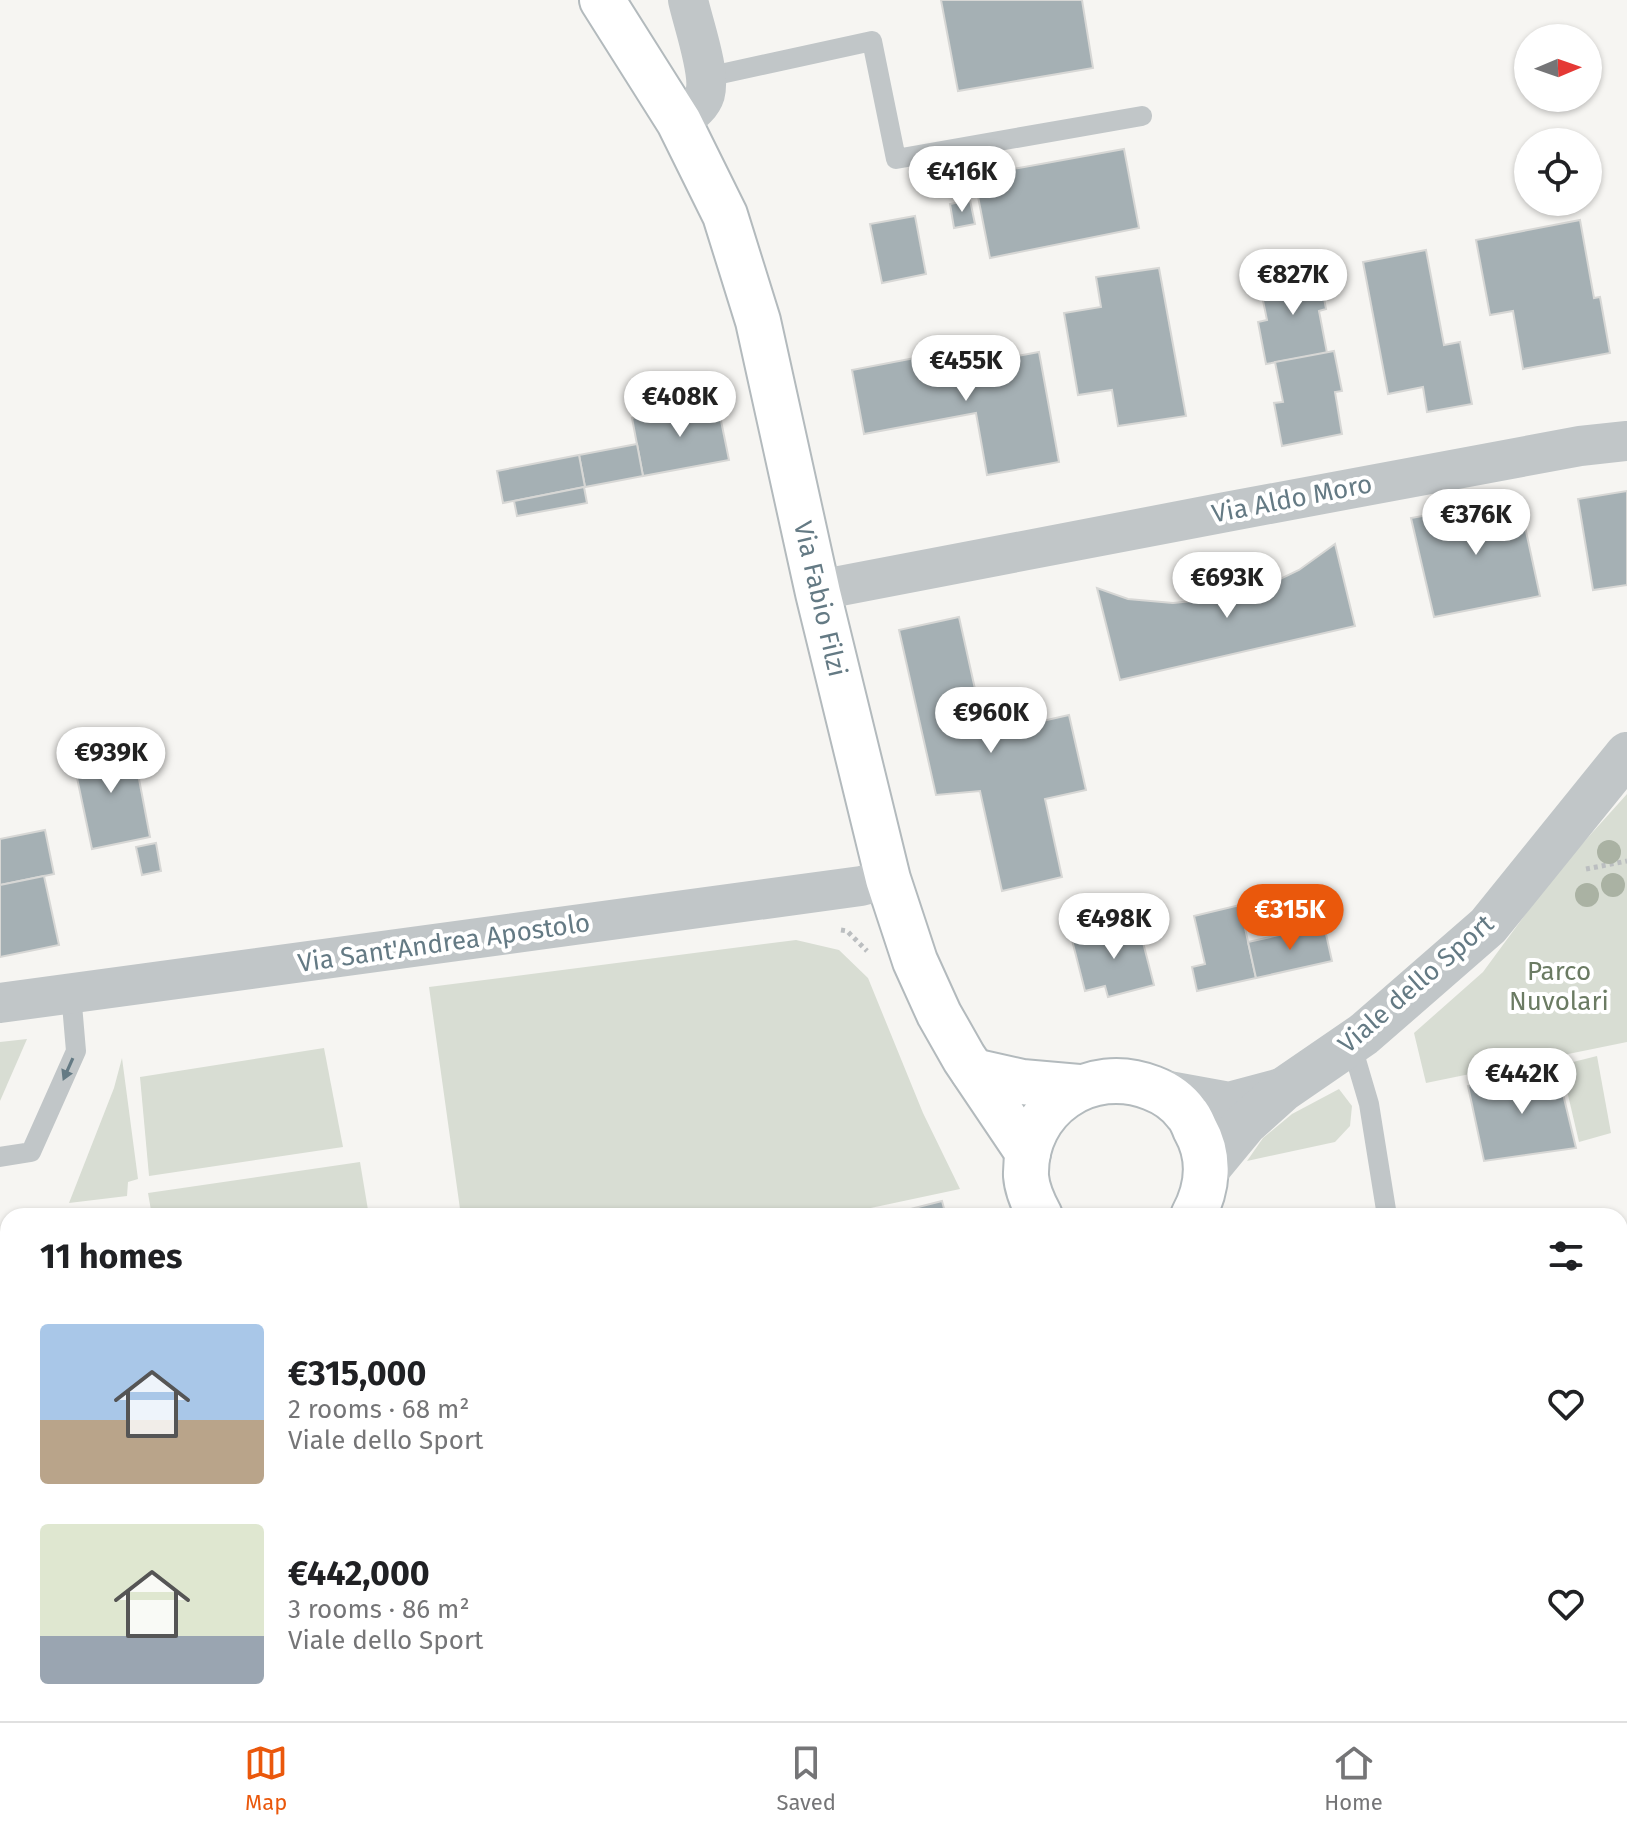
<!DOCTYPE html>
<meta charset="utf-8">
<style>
:root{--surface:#fff;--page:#f6f6f6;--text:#202124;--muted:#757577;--line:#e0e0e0;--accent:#ea580c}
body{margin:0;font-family:"Fira Sans",sans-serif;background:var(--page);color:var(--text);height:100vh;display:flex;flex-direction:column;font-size:30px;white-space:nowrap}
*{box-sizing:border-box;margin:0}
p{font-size:26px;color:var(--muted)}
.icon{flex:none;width:44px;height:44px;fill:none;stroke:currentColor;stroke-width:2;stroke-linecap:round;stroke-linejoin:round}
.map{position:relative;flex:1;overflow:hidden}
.side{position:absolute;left:0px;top:1208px;width:1628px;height:514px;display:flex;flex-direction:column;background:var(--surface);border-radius:24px 24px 0 0;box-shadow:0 2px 6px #0004}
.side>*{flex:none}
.needle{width:52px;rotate:88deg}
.tools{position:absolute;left:1514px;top:24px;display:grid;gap:16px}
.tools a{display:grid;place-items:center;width:88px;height:88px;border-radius:50%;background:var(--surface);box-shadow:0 2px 6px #0004;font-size:40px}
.price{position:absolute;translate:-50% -68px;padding:0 18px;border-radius:28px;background:#fff;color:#222;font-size:26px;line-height:52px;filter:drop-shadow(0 2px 4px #0008)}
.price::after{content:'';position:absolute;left:50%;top:48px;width:24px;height:18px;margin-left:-12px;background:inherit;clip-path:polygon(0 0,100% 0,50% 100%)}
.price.current{background:var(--accent);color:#fff}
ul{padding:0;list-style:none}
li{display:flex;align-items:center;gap:24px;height:200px;padding:0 40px}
li span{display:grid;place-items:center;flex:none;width:224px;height:160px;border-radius:8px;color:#555}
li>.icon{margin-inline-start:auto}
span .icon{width:96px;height:96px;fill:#fffc;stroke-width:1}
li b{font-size:34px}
h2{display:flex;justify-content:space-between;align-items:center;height:96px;padding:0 40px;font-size:34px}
.tab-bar{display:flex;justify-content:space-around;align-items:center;height:112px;border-top:2px solid var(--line);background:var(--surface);font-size:22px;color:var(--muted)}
.tab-bar a{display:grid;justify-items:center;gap:4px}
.tab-bar .current{color:var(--accent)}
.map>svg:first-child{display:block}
</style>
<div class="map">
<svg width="1627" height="1721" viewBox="0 0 1627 1721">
<rect width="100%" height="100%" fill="#f6f5f2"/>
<g fill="#d8ddd3">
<path d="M1627,794v248l-201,41 -12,-50 69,-61 72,-98z"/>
<path d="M796,940l43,10 29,28 55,135 37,76 -127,27h-372l-32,-229z"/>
<path d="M27,1039l-27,62v-59z"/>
<path d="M324,1048l19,99 -194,29 -9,-99z"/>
<path d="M1597,1056l14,77 -32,9 -18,-77z"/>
<path d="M122,1058l16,121 -10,3 -1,14 -58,7 45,-115z"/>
<path d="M1339,1089l13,17 -2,20 -15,16 -88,19 16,-23 29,-24z"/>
<path d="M360,1162l9,54h-217l-4,-23z"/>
<path d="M8,1463v251h205l1,7h-214v-257z"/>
<path d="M696,1714h349l-48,7h-300z"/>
</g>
<g fill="#a5b0b4" stroke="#d7d7d5" stroke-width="2">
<path d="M941,0h141l11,68 -135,23z"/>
<path d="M1124,149l15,79 -149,30 -16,-82z"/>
<path d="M970,200l5,24 -21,4 -4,-24z"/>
<path d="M915,216l11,58 -44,9 -12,-59z"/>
<path d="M1580,220l14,78 6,-1 10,56 -87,16 -10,-58 -23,4 -14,-75z"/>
<path d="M1426,250l18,95 16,-3 12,62 -45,8 -4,-25 -35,7 -25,-132z"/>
<path d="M1159,268l27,148 -68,10 -6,-36 -34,5 -14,-82 37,-6 -5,-30z"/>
<path d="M1319,270l7,39 -7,2 8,42 -61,11 -8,-42 9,-2 -8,-39z"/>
<path d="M967,348l3,17 69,-13 20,110 -72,13 -11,-62 -112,21 -12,-64z"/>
<path d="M1334,351l8,40 -7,1 7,42 -60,12 -8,-43 9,-1 -8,-40z"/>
<path d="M717,401l12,59 -86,16 -11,-58z"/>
<path d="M637,444l6,32 -58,11 -6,-32z"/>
<path d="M579,455l6,32 -82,16 -6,-32z"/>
<path d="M584,487l3,16 -70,13 -3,-15z"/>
<path d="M1627,491v94l-34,5 -15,-91z"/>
<path d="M1519,499l21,97 -106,21 -23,-99z"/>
<path d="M1335,544l20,82 -235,54 -23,-92 31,11 45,4 49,-5 37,-9 40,-19z"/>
<path d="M959,617l26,117 84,-19 17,75 -41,9 17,78 -60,14 -22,-100 -44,4 -37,-165z"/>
<path d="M132,742l18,95 -58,12 -20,-95z"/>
<path d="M45,830l9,44 -54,11v-46z"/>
<path d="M156,843l5,28 -19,4 -6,-28z"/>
<path d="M44,876l15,69 -59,12v-72z"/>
<path d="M1240,905l16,73 -59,13 -5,-24 13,-3 -11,-48z"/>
<path d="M1138,923l16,62 -46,12 -3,-11 -20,5 -13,-51z"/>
<path d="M1324,925l8,36 -76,17 -8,-36z"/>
<path d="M1557,1069l19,79 -92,13 -16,-75z"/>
<path d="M942,1201l4,15h-63z"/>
<path d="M1627,1431v128l-7,2v-128z"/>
<path d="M1627,1709v12h-56l33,-7h16v-3z"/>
<path d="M425,1714h222l1,7h-222z"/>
<path d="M1283,1714h58l2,7h-59z"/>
<path d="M1401,1714h105v2l-23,5h-81z"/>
</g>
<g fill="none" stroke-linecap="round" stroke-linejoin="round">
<defs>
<g id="secondary">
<path d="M602,0l77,122 46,93 33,106 60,272 70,286 27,82 24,53 25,44 64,95"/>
<path d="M973,1071l49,11 57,5"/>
<path d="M1040,1216c-7,-13 -13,-26 -14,-40 -2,-69 64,-113 126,-88 13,5 26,14 34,25 4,4 7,11 9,16 16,28 13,59 -2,87"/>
</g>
</defs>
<use href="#secondary" stroke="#b3babd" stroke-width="48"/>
<g stroke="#bbbec0" stroke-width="5" stroke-dasharray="4 4" stroke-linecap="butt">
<path d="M1586,869l41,-8"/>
<path d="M841,930l6,1 20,20"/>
</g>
<g stroke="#c1c6c8" stroke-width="20">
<path d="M707,77l165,-36 24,118 246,-43"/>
<path d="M1351,1043l18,61 18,112"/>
<path d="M0,1157l31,-5 45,-101 -5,-58"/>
</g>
<g stroke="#c1c6c8" stroke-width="40">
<path d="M679,122c10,-8 22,-15 26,-28 6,-21 -12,-71 -17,-94"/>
<path d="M818,593l22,-7 386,-74 354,-66 47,-5"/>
<path d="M0,1003l861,-117 27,-7"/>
<path d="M1620,1390l7,-2"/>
</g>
<g stroke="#c1c6c8" stroke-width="44">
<path d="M1163,1092l66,12 52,-14"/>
<path d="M1207,1170l38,-46 39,-35 80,-55 124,-108 139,-172"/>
<path d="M1163,1714l2,7"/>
</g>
<use href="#secondary" stroke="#fff" stroke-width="44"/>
</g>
<g fill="#aab2a3">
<circle cx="1609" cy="852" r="12"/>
<circle cx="1613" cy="885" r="12"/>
<circle cx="1587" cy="895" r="12"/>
</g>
<defs><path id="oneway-solid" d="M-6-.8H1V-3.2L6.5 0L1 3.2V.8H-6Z" transform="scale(2)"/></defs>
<use fill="#647a84" href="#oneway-solid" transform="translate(68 1069) rotate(114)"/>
<g text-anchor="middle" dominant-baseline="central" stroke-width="8" stroke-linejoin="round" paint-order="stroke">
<g font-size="26" fill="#647a84" stroke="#fff">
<text transform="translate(1292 499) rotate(-11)">Via Aldo Moro</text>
<text transform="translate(820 599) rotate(77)">Via Fabio Filzi</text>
<text transform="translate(444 943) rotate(-8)">Via Sant'Andrea Apostolo</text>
<text transform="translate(1416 984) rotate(-41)">Viale dello Sport</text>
</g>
<g font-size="26" fill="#6b7b63" stroke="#fff">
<text x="1559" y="971">Parco<tspan x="1559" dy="30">Nuvolari</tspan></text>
</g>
</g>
</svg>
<div class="tools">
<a><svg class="needle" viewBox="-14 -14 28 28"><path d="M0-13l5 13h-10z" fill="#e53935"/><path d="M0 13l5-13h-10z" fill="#757577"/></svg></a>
<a><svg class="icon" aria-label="locate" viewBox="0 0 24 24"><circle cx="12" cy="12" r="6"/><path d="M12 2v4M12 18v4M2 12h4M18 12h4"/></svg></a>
</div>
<b class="price" style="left:962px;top:214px">€416K</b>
<b class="price" style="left:1293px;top:317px">€827K</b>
<b class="price" style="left:966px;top:403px">€455K</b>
<b class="price" style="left:680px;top:439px">€408K</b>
<b class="price" style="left:1476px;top:557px">€376K</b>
<b class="price" style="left:1227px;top:620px">€693K</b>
<b class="price" style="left:991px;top:755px">€960K</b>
<b class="price" style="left:111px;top:795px">€939K</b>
<b class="price current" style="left:1290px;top:952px">€315K</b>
<b class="price" style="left:1114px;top:961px">€498K</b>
<b class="price" style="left:1522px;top:1116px">€442K</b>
<section class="side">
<h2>11 homes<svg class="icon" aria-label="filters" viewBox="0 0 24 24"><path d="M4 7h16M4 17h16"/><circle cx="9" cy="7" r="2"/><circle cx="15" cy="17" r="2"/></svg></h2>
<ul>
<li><span style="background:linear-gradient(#a9c7e8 60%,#b9a48a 0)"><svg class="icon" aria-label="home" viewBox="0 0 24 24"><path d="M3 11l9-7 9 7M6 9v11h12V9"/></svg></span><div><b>€315,000</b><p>2 rooms · 68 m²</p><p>Viale dello Sport</p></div><svg class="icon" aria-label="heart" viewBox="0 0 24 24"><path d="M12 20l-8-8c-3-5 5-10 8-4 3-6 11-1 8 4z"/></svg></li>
<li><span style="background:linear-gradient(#dfe7d0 70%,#9aa5b1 0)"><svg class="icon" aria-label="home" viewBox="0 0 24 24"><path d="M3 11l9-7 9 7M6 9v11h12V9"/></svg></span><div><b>€442,000</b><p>3 rooms · 86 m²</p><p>Viale dello Sport</p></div><svg class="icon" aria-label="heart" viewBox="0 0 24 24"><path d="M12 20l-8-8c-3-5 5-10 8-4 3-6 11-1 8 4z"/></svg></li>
</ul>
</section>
</div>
<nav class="tab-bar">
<a class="current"><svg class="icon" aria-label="map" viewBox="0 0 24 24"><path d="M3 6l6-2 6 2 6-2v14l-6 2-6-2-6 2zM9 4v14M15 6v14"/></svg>Map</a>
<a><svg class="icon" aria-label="saved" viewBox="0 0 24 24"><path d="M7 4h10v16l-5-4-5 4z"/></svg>Saved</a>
<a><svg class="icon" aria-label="home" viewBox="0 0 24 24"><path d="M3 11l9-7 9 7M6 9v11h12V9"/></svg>Home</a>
</nav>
